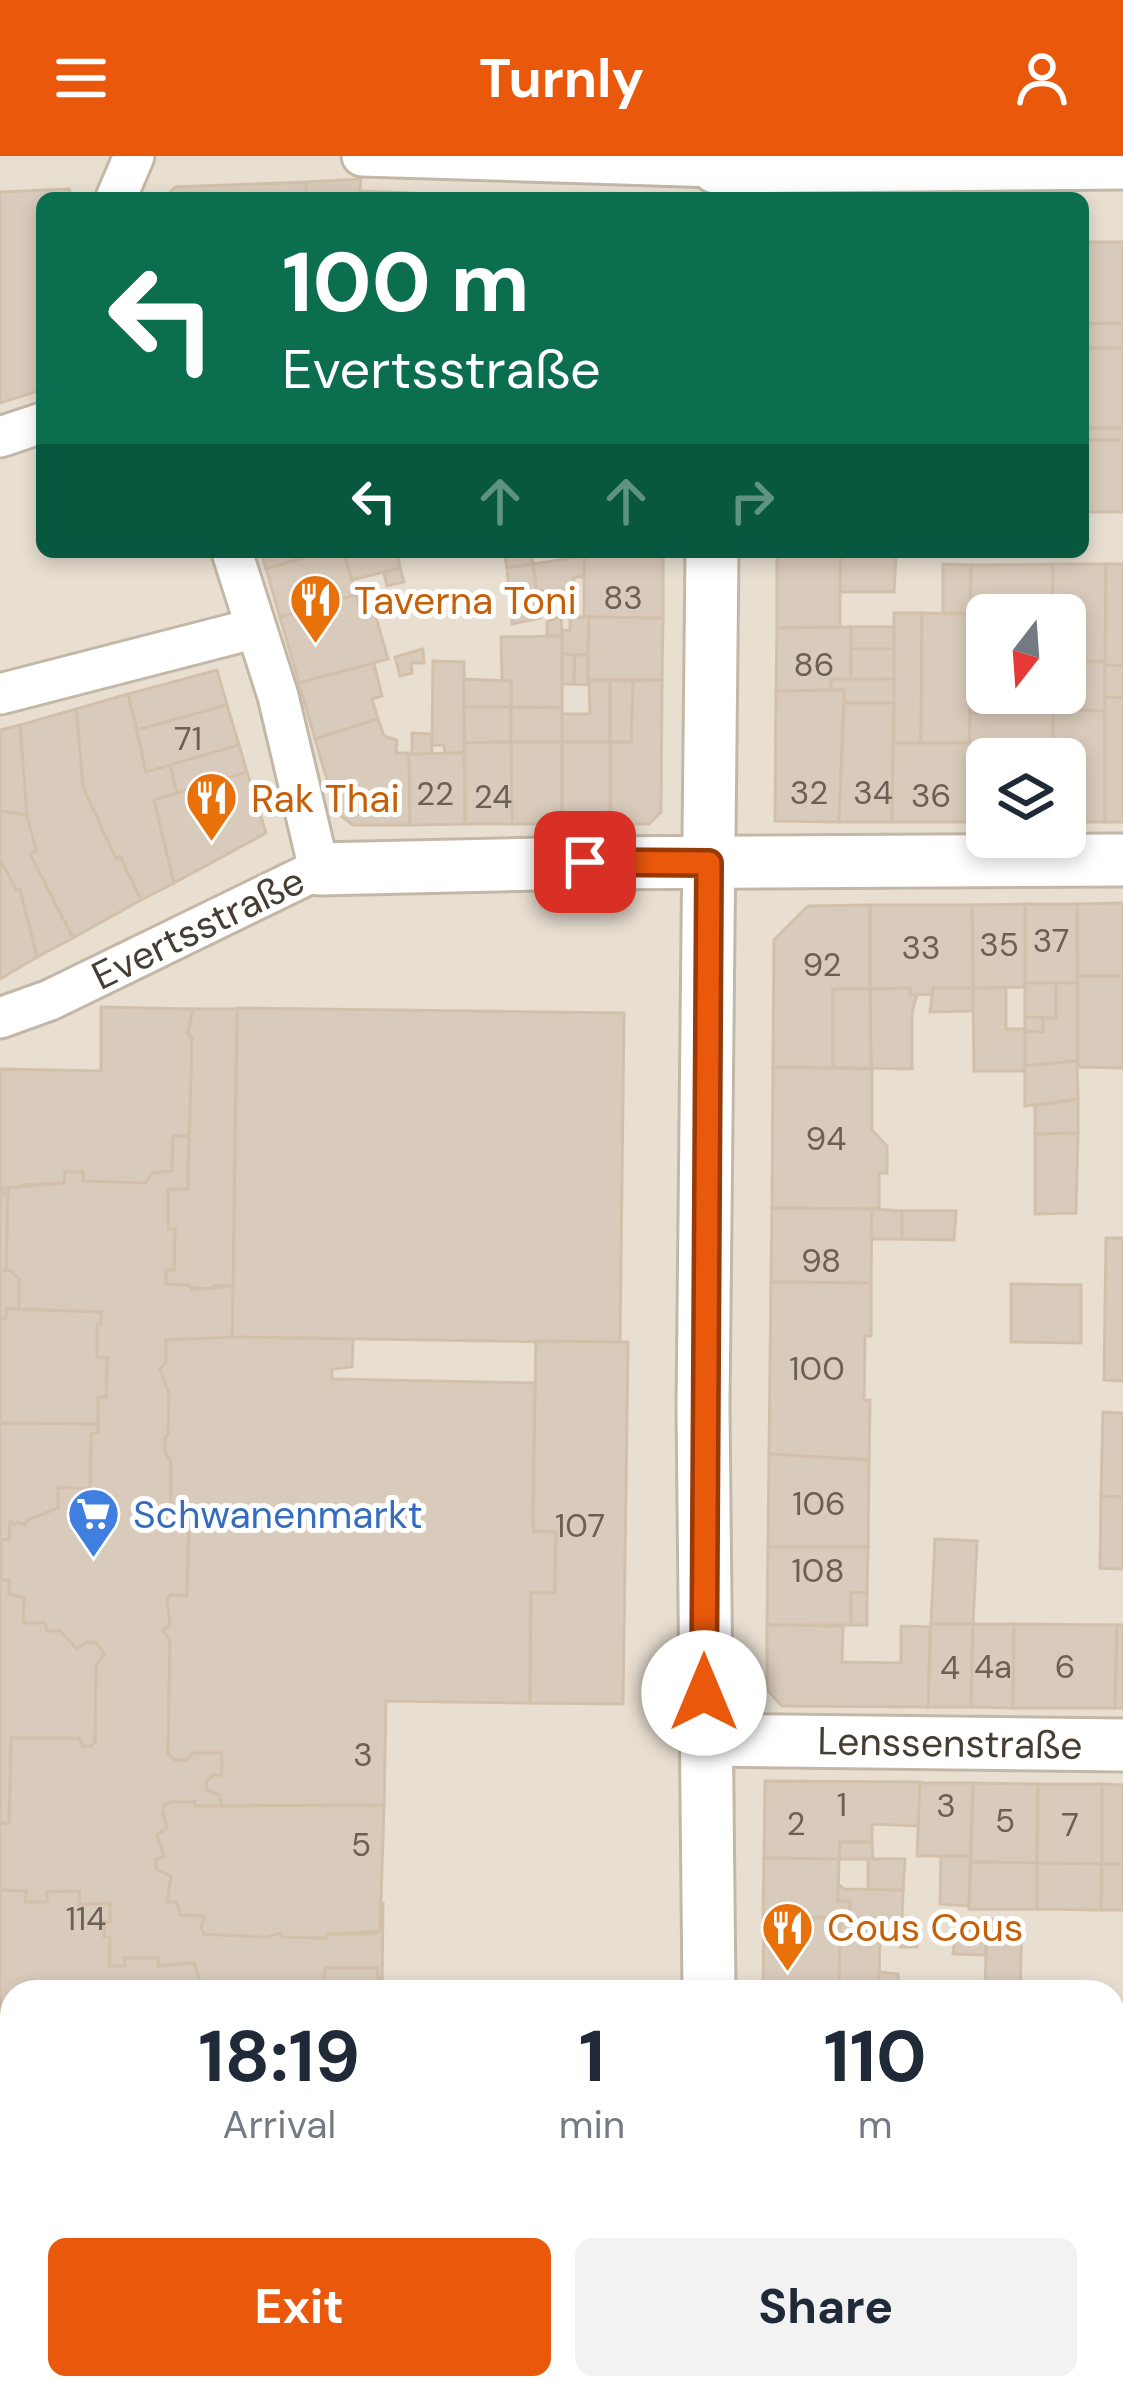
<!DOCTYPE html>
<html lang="en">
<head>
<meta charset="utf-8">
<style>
  :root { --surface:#fff; --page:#f2f2f3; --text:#1f2937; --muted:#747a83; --accent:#ea580c }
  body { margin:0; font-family:"DM Sans",sans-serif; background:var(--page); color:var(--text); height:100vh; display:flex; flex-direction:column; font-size:45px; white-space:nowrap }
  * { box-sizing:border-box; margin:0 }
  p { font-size:39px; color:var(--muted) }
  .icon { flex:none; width:66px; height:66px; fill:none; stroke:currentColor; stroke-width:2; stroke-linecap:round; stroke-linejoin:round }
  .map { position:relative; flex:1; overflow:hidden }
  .details { position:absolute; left:0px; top:1824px; width:1125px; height:420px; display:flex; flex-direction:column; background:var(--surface); border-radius:36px 36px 0 0; box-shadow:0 6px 18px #0003 }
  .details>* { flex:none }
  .banner { position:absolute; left:36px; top:36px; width:1053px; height:366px; border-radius:18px; box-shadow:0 6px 18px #0003; background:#0b6e4f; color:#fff; overflow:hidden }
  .needle { width:78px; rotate:197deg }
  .tools { position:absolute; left:966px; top:438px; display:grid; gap:24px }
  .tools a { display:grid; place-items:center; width:120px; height:120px; border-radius:18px; background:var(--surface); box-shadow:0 6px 18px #0003; font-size:60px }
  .pin { position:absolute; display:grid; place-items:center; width:102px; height:102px; color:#fff; margin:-51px; border-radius:24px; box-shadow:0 6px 18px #0006 }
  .me { position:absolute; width:132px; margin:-66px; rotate:0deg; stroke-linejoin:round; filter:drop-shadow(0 0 9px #0008) }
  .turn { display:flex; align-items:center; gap:42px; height:252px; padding:0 48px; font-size:54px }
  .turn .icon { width:156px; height:156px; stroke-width:2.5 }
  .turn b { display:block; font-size:84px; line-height:102px }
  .lanes { display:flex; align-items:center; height:114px; padding:0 48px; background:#0003; justify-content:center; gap:60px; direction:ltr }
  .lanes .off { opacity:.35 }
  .eta { display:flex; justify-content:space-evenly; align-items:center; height:204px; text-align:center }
  .eta b { font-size:72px; font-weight:700; line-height:84px }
  .button { display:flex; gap:24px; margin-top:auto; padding:24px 48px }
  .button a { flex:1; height:138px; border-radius:18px; background:var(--accent); color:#fff; font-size:48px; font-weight:700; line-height:138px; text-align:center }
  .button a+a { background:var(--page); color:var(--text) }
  header { display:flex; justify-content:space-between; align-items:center; height:156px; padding:0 48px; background:var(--accent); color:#fff; font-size:54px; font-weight:700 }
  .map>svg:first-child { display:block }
</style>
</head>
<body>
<header><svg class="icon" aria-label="menu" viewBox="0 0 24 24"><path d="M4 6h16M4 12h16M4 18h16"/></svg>Turnly<svg class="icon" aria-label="person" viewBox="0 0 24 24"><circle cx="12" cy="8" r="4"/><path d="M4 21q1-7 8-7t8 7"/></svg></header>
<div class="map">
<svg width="1123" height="2244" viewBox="0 0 1123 2244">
  <rect width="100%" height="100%" fill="#f4eee4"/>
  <path fill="#e8dfd1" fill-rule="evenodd" d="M0,0H1123V2244H0ZM42,42H1083V396H42ZM987,459H1065V537H987ZM987,603H1065V681H987ZM12,1836H1113V2232H12Z"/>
  <g fill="#d9cbbb" stroke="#d2c0ab" stroke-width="3">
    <polygon points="361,23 359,42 306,42 306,26"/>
    <polygon points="306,26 306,42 165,42 175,31"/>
    <polygon points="69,33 72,42 42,42 42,234 0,247 0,36"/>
    <polygon points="361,35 430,38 430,42 359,42"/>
    <polygon points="1083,86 1123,86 1123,167 1083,168"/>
    <polygon points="1123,167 1123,192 1083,192 1083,168"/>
    <rect x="1083" y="192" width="40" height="80"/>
    <rect x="1083" y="272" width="40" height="12"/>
    <polygon points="1083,284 1123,284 1123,356 1084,356"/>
    <polygon points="261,396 322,396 266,413"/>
    <polygon points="322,396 344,396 356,439 280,461 266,413"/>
    <polygon points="344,396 397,396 400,412 352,424"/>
    <polygon points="504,396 530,396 533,408 507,412"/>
    <polygon points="584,396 663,396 663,401 584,400"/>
    <polygon points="777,396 873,396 873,398 777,399"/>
    <polygon points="896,398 894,436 840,436 840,399"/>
    <rect x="777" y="399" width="63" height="73"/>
    <polygon points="584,400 663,401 663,462 584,461"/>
    <polygon points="584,400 584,421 574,421 574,433 537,435 533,408"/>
    <polygon points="533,408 540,462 512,468 507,412"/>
    <polygon points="943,408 971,409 970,458 943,457"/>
    <polygon points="1053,408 1053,459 987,459 987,499 970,499 971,409"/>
    <polygon points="1053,408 1106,408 1105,506 1065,505 1065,459 1053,459"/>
    <polygon points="1106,408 1123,408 1123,510 1105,509"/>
    <polygon points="400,412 404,426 387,430 384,417"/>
    <polygon points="369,436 375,458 362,461 356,439"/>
    <polygon points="356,439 362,461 375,458 388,503 299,527 280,461"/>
    <polygon points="894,457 922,457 921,587 893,587"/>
    <polygon points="922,457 970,458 970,587 921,587"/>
    <polygon points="561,460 562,480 547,480 547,466"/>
    <polygon points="570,461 589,461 588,499 562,498 562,474 570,475"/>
    <polygon points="589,461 663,462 662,524 587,524"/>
    <rect x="851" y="471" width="43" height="22"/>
    <polygon points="851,471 851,524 831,523 831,534 776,535 777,472"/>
    <polygon points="562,480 562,552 511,551 511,525 502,525 501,481"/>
    <polygon points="423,493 424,507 411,507 412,517 400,520 395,501"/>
    <polygon points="851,493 894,493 894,523 851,524"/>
    <polygon points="562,498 575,499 574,528 562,528"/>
    <polygon points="575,499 588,499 588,529 574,528"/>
    <polygon points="433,505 464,506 464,597 445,597 444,589 432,589"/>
    <polygon points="1065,505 1105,506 1105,555 1077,554 1077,542 1053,541 1053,537 1065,537"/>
    <polygon points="374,507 382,540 372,543 378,563 315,583 299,527"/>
    <polygon points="1105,509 1123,510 1123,542 1105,541"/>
    <polygon points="217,514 227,549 137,574 128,538"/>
    <polygon points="464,523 511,525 511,551 464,551"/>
    <polygon points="831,523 894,523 894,547 844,547 844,534 831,534"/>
    <polygon points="662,524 661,656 649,668 610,668 610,586 631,586 633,525"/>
    <polygon points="589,525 610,525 610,586 562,586 562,558 590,558"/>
    <polygon points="610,525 633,525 631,586 610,586"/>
    <polygon points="970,527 987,527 987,537 1053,537 1053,556 970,557"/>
    <polygon points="844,534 839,666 775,665 776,535"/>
    <polygon points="128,538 146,616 170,609 177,637 154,644 174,727 141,744 120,700 116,703 83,631 76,553"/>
    <polygon points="1053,541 1077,542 1077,554 1105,555 1105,666 1065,666 1065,603 1053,603"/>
    <polygon points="1105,541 1123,542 1123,666 1105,666"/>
    <polygon points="844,547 894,547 892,666 839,666"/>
    <polygon points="227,549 239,589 146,616 137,574"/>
    <polygon points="464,551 511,551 511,586 465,587"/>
    <polygon points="511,551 562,552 562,586 511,586"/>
    <polygon points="76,553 83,631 116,703 120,700 141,744 73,782 30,698 36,695 26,660 20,569"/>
    <polygon points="1053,556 1053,603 987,603 987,666 968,666 970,557"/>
    <polygon points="378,563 384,580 397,584 396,597 409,597 410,669 353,669 337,657 315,583"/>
    <polygon points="20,569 27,659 0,655 0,574"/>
    <polygon points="412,577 431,578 432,598 412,598"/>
    <polygon points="511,586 562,586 562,668 512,668"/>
    <polygon points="511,586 512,668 465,668 465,587"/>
    <rect x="562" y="586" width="48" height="82"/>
    <polygon points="893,587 970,587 968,666 892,666"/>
    <polygon points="239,589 247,616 177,637 170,609"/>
    <polygon points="464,597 465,668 410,669 409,598"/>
    <polygon points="247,616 266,677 174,727 154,644"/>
    <polygon points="0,655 27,659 36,695 30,698 73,782 37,801 20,734 17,735 0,704"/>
    <polygon points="0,704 17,735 20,734 37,801 0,823"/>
    <polygon points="1123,747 1123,820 1078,820 1077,748"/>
    <rect x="1025" y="748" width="52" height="79"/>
    <polygon points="1025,748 1025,831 973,832 972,749"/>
    <polygon points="870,749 972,749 973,832 933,832 933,838 910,839 910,832 870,833"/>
    <polygon points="870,749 870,833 833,833 833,912 773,911 774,784 808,750"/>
    <polygon points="1078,820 1123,820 1123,912 1078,911"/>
    <polygon points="1025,827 1056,827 1056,862 1025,861"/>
    <polygon points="1056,827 1077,827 1077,905 1025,910 1025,875 1043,876 1043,862 1056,862"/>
    <polygon points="910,832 910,839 917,838 912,856 912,913 871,912 870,833"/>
    <polygon points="933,832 973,832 974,855 930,856"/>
    <polygon points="973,832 1006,832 1006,873 1025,873 1025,915 974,915"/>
    <polygon points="833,833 870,833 871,912 833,912"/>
    <polygon points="101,851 193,853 188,877 192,882 191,955 188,980 173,980 172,1015 152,1017 149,1025 138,1028 83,1025 83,1016 65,1016 64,1027 20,1029 20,1032 3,1032 4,1039 0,1039 0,913 101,915"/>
    <polygon points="237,852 624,857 620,1187 232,1181"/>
    <polygon points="193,853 237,853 233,1130 214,1129 211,1134 166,1128 166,1114 174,1114 175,1073 168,1073 168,1033 188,1033 192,882 188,877"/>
    <polygon points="1025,861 1043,862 1043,876 1025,875"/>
    <polygon points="1077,905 1078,943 1025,950 1025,910"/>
    <polygon points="773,911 872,913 872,974 887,990 887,1017 879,1017 879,1053 772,1052"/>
    <polygon points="1078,943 1078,977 1035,978 1035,950"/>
    <polygon points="1078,977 1076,1057 1035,1058 1035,978"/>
    <polygon points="173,980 188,980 188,1033 168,1033 168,1073 175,1073 174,1114 166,1114 166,1128 188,1129 192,1134 233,1130 232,1183 166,1184 166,1207 160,1213 169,1237 168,1279 165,1282 165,1296 171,1306 171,1368 189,1368 187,1440 170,1439 167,1443 170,1469 163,1475 170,1484 168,1597 175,1604 186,1604 193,1597 222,1597 222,1619 213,1619 207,1625 206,1633 219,1639 222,1650 195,1650 195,1646 164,1649 162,1657 167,1672 157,1679 164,1701 156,1703 156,1713 171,1720 167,1746 176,1746 181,1759 205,1760 201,1773 205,1778 266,1781 281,1777 282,1781 325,1782 327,1778 377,1778 383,1746 382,1836 377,1812 325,1812 324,1836 289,1836 283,1828 200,1827 194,1807 158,1810 158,1802 125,1802 125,1810 109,1810 110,1782 104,1781 104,1766 110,1766 110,1747 79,1749 79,1735 47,1736 47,1746 25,1746 26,1735 0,1734 0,1667 9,1667 11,1582 79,1582 83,1590 91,1590 95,1586 96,1510 104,1498 96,1486 85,1487 77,1493 60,1475 47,1475 45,1467 23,1467 24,1442 9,1438 9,1424 1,1424 1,1384 9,1383 10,1365 14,1369 18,1366 25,1369 27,1364 58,1352 58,1331 90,1333 91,1278 98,1277 98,1241 106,1241 107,1202 97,1201 97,1168 101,1168 101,1156 19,1153 19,1123 6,1114 8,1032 64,1027 65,1016 83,1016 83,1025 146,1027 152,1017 172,1015"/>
    <polygon points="3,1032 8,1032 6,1114 0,1114 0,1039 4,1039"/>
    <polygon points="772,1052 872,1053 871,1127 771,1126"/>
    <polygon points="872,1053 902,1055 902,1083 871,1083"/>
    <polygon points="902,1055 956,1055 954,1084 902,1083"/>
    <polygon points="1106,1082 1123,1082 1123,1225 1104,1224"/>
    <polygon points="0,1114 11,1115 19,1123 19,1153 6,1153 6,1163 0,1163"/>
    <polygon points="771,1126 871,1127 871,1180 865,1180 864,1244 870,1244 869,1304 769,1298"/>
    <polygon points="1011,1128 1081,1129 1081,1187 1011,1186"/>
    <polygon points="6,1153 101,1156 101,1168 97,1168 97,1201 107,1202 106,1241 98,1241 98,1268 0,1267 0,1163 6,1163"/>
    <polygon points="232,1181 353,1183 352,1211 332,1213 332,1223 535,1227 533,1363 534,1375 556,1376 555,1437 531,1437 530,1547 386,1545 384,1649 222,1650 219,1639 206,1633 207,1625 213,1619 222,1619 222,1597 193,1597 186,1604 175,1604 168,1597 170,1484 163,1475 170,1469 167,1443 170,1439 187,1440 189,1368 171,1368 171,1306 165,1296 165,1282 168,1279 169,1237 160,1213 166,1207 166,1184"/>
    <polygon points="536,1185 628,1186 623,1548 530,1547 531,1437 555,1437 556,1376 534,1375 533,1363"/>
    <polygon points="1103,1256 1123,1257 1123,1341 1101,1340"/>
    <polygon points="0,1267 98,1268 98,1277 91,1278 90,1333 58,1331 58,1352 27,1364 25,1369 18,1366 14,1369 10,1365 9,1383 1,1384 1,1424 9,1424 9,1438 24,1442 23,1467 45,1467 47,1475 60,1475 77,1493 85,1487 96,1486 104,1498 96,1510 95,1586 91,1590 83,1590 79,1582 11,1582 9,1667 0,1667"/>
    <polygon points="769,1298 869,1304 868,1391 768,1391"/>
    <polygon points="1101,1340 1123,1341 1123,1413 1100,1412"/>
    <polygon points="935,1383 977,1385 973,1468 931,1468"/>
    <polygon points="768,1391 868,1391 867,1437 851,1436 851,1469 767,1469"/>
    <polygon points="851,1436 867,1437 867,1469 851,1469"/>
    <polygon points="931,1468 973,1468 971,1551 928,1551"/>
    <polygon points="973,1468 1014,1468 1013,1552 971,1551"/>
    <polygon points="1014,1468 1117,1469 1115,1552 1013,1552"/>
    <polygon points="767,1469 843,1470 842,1506 901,1507 901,1470 930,1471 928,1551 782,1550 767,1534"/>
    <polygon points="1117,1469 1123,1469 1123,1552 1115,1552"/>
    <polygon points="765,1625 920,1626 919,1670 872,1668 872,1686 840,1686 839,1703 764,1702"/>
    <polygon points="920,1627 973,1627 970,1700 917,1700"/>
    <polygon points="973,1627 1038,1628 1037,1707 971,1706"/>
    <polygon points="1038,1628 1102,1628 1102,1708 1037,1707"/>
    <polygon points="1102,1628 1123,1629 1123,1708 1102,1708"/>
    <polygon points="195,1646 195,1650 384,1649 380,1775 327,1778 325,1782 282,1781 281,1777 266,1781 204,1778 201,1771 205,1760 181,1759 176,1746 167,1746 171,1720 156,1713 156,1703 164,1701 157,1679 167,1672 163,1651 170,1646"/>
    <polygon points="840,1686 872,1686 873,1703 839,1703"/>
    <polygon points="941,1700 970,1700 969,1750 940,1748"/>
    <polygon points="764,1702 839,1703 838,1745 850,1745 850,1762 763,1761"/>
    <polygon points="868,1703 905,1703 903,1734 868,1734"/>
    <polygon points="971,1706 1037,1707 1037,1753 969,1753"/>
    <polygon points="1037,1707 1102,1708 1101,1754 1037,1753"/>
    <polygon points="1102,1708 1123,1708 1123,1754 1101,1754"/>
    <polygon points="838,1728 844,1733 903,1734 902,1763 850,1762 850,1745 838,1745"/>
    <polygon points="0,1734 26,1735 25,1746 47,1746 47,1736 79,1735 79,1749 110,1747 110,1766 104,1766 104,1781 110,1782 109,1810 125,1810 125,1802 158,1802 158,1810 194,1807 200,1827 283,1828 289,1836 12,1836 12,1894 0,1894"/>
    <polygon points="764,1761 840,1762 839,1836 763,1836"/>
    <polygon points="840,1762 880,1763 879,1836 839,1836"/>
    <polygon points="880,1763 900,1763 899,1788 880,1787"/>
    <rect x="900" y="1763" width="17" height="28"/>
    <polygon points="987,1763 986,1799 953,1798 957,1764"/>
    <polygon points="987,1763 1022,1765 1020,1836 985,1836"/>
    <polygon points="325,1812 377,1812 379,1836 324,1836"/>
    <polygon points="879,1816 898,1818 898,1836 879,1836"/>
    <polygon points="1113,1928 1123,1968 1123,1979 1113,1979"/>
    <polygon points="0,1968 12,1969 12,2019 0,2019"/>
    <rect x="1113" y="1979" width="10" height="32"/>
    <polygon points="1113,2011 1123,2011 1123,2064 1113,2064 1113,2128"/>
    <polygon points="0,2019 12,2019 12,2108 0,2107"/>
    <rect x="1113" y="2064" width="10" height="64"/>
    <polygon points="0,2107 12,2108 12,2202 0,2202"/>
    <rect x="1113" y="2128" width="10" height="91"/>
    <rect x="207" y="2232" width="475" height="12"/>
  </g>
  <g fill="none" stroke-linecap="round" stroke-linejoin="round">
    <defs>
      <g id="pedestrian">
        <polyline points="362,0 716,11"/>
        <polyline points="116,42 134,0"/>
        <polyline points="0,281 42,267"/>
        <polyline points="0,538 256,472"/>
        <polyline points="0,862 50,844 319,713 278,540 232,396"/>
        <polyline points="0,1927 12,1927"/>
      </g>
      <g id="minor">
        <polyline points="716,11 1123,7"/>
        <polyline points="319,713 585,707 1123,704"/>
        <polyline points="704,1584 1123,1589"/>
        <polyline points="709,1836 703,1251 712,396"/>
        <polyline points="721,2244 722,2232"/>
      </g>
    </defs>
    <use href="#pedestrian" stroke="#c3b8a8" stroke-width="45"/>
    <use href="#minor" stroke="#c3b8a8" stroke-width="57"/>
    <use href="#pedestrian" stroke="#fff" stroke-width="39"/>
    <use href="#minor" stroke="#fff" stroke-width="51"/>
  </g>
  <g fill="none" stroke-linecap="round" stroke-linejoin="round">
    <defs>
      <polyline id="route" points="585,706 709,707 704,1537"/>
    </defs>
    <use href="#route" stroke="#983908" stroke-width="30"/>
    <use href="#route" stroke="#ea580c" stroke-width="21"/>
  </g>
  <defs>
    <symbol id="restaurant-pin" viewBox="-11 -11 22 30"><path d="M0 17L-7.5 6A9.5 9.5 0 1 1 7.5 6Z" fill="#e8710a" stroke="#fff"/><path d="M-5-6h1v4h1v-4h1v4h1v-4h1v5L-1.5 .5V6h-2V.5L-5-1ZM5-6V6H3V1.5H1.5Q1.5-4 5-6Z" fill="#fff"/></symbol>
    <symbol id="supermarket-pin" viewBox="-11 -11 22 30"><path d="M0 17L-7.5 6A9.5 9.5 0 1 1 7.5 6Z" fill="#3f7fe0" stroke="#fff"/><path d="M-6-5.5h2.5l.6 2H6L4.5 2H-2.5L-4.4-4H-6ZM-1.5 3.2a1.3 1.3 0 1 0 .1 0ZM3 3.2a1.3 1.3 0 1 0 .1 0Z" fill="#fff"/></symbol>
  </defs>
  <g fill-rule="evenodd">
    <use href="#restaurant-pin" x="286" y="414" width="59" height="81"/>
    <use href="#restaurant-pin" x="182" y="612" width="59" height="81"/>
    <use href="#supermarket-pin" x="64" y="1328" width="59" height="81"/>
    <use href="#restaurant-pin" x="758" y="1742" width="59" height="81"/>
  </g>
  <g text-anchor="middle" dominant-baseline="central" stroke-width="10" stroke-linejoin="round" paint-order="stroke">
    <g font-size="33" fill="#6b6055">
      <text x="623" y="441">83</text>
      <text x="814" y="508">86</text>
      <text x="188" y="582">71</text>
      <text x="809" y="636">32</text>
      <text x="873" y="636">34</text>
      <text x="435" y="637">22</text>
      <text x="931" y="639">36</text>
      <text x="493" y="640">24</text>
      <text x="1051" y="784">37</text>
      <text x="999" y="788">35</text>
      <text x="921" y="791">33</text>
      <text x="822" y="808">92</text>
      <text x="826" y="982">94</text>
      <text x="821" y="1104">98</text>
      <text x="817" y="1212">100</text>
      <text x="819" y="1347">106</text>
      <text x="580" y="1369">107</text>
      <text x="818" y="1414">108</text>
      <text x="993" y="1510">4a</text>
      <text x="1065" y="1510">6</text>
      <text x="950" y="1511">4</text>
      <text x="363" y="1598">3</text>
      <text x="842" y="1648">1</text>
      <text x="946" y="1649">3</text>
      <text x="1005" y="1664">5</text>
      <text x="796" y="1667">2</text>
      <text x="1070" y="1668">7</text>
      <text x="361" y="1688">5</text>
      <text x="86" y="1762">114</text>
    </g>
    <g font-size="39" fill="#c56008" stroke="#fff" text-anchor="start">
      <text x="354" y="444">Taverna Toni</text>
      <text x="251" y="642">Rak Thai</text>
      <text x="827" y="1771">Cous Cous</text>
    </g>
    <g font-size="39" fill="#463d33" stroke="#fff">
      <text transform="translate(198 772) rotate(-26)">Evertsstraße</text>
      <text transform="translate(950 1587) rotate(1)">Lenssenstraße</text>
    </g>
    <g font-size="39" fill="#366cbe" stroke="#fff" text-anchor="start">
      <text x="133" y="1358">Schwanenmarkt</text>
    </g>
  </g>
</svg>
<div class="tools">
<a><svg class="needle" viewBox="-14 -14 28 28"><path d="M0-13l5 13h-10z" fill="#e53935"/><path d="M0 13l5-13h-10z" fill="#747a83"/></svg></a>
<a><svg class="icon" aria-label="layers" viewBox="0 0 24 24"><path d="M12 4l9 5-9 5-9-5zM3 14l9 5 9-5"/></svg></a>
</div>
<div class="pin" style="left:585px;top:706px;background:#d93025"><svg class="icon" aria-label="arrive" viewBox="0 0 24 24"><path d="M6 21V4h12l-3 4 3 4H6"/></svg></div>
<svg class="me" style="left:704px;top:1537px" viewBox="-20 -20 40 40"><circle r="19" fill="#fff"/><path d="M0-13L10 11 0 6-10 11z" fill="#ea580c"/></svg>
<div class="banner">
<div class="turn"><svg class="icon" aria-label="left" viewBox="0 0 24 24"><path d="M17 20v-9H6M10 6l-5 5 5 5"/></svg><div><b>100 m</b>Evertsstraße</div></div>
<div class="lanes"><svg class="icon" aria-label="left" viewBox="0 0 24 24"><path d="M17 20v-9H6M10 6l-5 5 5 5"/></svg><svg class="icon off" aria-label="ahead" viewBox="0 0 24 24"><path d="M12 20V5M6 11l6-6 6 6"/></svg><svg class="icon off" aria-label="ahead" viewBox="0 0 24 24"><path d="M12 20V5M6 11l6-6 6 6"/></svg><svg class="icon off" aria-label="right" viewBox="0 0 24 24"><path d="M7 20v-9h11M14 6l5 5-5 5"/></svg></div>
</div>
<section class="details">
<div class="eta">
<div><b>18:19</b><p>Arrival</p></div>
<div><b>1</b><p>min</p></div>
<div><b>110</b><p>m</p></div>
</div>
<div class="button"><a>Exit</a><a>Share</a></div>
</section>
</div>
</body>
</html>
